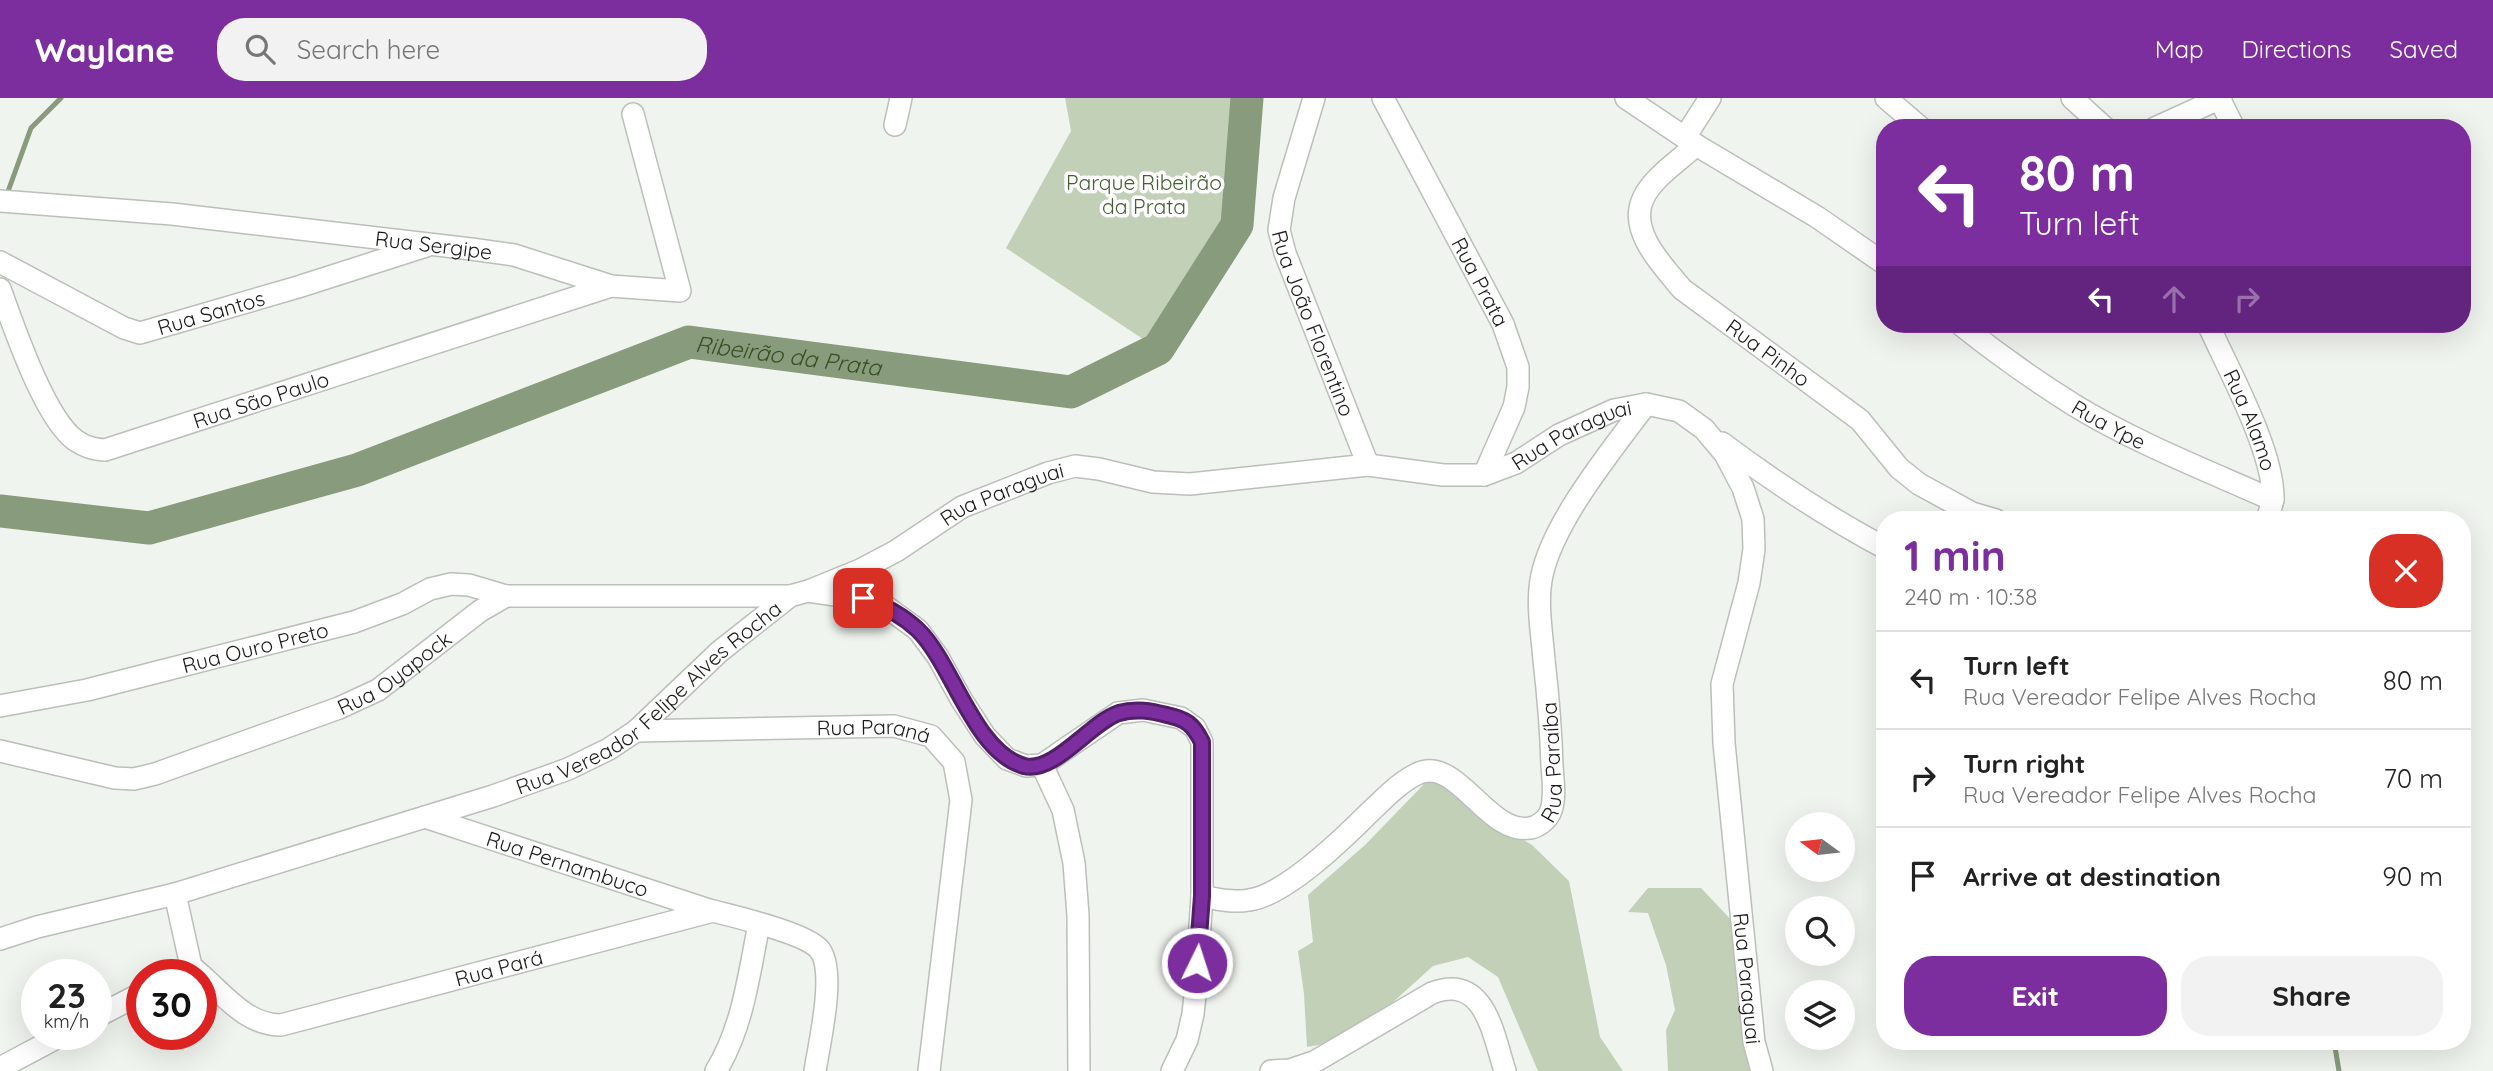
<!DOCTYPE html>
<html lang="en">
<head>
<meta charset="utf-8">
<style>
  :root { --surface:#fff; --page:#f2f2f2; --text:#222; --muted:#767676; --line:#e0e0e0; --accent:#7c2e9f }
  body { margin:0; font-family:Quicksand,sans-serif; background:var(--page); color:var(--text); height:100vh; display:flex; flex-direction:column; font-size:26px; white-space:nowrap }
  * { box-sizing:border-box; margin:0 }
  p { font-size:23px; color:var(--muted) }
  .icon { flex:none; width:38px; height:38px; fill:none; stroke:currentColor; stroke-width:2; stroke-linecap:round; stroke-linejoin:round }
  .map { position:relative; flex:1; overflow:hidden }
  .side { position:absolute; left:1876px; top:413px; width:595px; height:539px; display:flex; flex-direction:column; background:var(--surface); border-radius:28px; box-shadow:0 7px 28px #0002 }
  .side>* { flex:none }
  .hud { position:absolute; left:1876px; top:21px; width:595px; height:214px; border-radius:28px; box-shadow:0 7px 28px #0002; background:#7c2e9f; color:#fff; overflow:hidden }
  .needle { width:46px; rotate:285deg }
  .buttons { position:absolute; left:1785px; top:714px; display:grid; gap:14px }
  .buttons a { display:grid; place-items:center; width:70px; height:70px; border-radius:50%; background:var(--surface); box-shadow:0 7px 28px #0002; font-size:35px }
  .speed { position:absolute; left:21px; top:861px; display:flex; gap:14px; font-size:35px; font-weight:700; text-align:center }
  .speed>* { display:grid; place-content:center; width:91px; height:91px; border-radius:50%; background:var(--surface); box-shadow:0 7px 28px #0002; line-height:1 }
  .speed small { font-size:18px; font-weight:400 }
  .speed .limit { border:10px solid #d22; background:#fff; color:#111 }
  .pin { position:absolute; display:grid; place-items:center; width:60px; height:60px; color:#fff; margin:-30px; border-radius:14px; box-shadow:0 4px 10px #0006 }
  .me { position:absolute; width:77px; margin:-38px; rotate:4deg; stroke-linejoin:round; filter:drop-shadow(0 0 5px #0008) }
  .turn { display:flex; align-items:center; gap:24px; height:147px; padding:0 28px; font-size:32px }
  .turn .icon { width:91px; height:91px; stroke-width:2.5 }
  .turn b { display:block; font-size:49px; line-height:60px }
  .lanes { display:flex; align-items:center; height:66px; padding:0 28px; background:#0003; justify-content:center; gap:35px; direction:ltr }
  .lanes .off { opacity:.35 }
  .round { display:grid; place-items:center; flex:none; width:74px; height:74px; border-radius:28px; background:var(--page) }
  .overview { display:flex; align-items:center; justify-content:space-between; height:119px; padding:0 28px }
  h1 { font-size:42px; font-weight:800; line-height:52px; color:var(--accent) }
  .primary-button { display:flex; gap:14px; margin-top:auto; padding:14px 28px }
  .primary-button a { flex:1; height:80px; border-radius:28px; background:var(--accent); color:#fff; font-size:28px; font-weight:800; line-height:80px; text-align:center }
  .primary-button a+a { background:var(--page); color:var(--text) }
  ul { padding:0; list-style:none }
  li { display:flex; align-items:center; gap:21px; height:98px; padding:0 28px; border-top:2px solid var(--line) }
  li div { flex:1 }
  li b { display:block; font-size:26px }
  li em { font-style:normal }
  header { display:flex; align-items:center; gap:42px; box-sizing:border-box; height:98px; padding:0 35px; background:var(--accent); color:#fff }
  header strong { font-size:33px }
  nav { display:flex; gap:38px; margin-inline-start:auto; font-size:24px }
  .search { width:490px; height:63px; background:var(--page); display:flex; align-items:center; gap:18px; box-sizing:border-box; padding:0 24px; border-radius:28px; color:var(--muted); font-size:26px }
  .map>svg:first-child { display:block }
</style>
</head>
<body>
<header>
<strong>Waylane</strong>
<div class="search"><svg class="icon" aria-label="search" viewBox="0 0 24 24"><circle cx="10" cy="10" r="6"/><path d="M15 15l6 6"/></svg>Search here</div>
<nav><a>Map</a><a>Directions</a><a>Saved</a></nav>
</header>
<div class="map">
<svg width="2493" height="973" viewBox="0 0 2493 973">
  <rect width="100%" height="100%" fill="#f0f4ee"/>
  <g fill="#c1d0b7">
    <polygon points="1065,0 1247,0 1237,127 1158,251 1006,150 1071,33"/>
    <polygon points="1428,682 1444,684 1496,726 1532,747 1569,783 1600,939 1623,973 1538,973 1498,879 1468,859 1433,868 1392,905 1334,944 1307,949 1304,896 1298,853 1313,844 1308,797 1365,747"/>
    <polygon points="1648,790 1701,790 1736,827 1757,973 1668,973 1666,932 1675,912 1666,867 1648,815 1628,814"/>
  </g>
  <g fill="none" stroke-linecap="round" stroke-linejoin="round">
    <g stroke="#889b7c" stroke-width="5">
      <polyline points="6,99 31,30 61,0"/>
      <polyline points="2334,943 2339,973"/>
    </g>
    <path stroke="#889b7c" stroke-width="33" id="s1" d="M0,413L149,430L357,372L689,244L1071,294L1158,251L1237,127L1247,0"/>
    <defs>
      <g id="minor">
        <path id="s2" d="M1314,0L1284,100L1279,132L1285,155L1368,367"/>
        <path id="s3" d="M1383,0L1503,226L1518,269V289L1514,309L1484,377"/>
        <polyline points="1626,0 1696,47 1817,119 1885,166"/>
        <polyline points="1886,0 1921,30"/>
        <polyline points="2072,0 2105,30"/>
        <polyline points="2219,0 2234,30"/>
        <polyline points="895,27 901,0"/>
        <polyline points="2155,30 2221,0"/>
        <polyline points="1685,39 1710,0"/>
        <path id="s4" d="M1696,47C1679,63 1652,80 1643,101C1628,133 1663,168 1682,191L1860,322L1899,370L1919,386L1972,415L1996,422"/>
        <path id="s5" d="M0,103L172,116L471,151L514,157L611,188L680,193L633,16"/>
        <path id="s6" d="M0,164L124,230L140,235L298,189L426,148"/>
        <path id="s7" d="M0,191C14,229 44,319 75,342C85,349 93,351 105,352L611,188"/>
        <path id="s8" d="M1960,226C1996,255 2034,282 2074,307C2134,344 2208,373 2273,402"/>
        <path id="s9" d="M2208,226C2228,271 2274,353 2273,401C2272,407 2269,415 2267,422"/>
        <path d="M1722,345C1774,384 1827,419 1885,450"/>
        <path id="s10" d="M811,492L860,472L896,453L962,409L1048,375L1075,368L1099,371L1153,384L1190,386L1368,367L1443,377H1484L1516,365L1559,337L1614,312L1646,306L1679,313L1704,331L1725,356L1743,390L1753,421L1754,451L1749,485L1722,586L1724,645L1754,944L1762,973"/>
        <path id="s11" d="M0,608L87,592L354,524L402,506L430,491L451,486L469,487L506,498"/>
        <path id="s12" d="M636,633L894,628L931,638L954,664L961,702L929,973"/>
        <path id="s13" d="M0,653L115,680L134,681L155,676L339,610L378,592L480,513L506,498H790"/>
        <polyline points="1042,667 1063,712 1074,765 1078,817 1079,973"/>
        <path id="s14" d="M425,719L712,813"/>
        <polyline points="175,796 191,868 201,877"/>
        <path id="s15" d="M1202,798C1217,801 1233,805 1249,802C1286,797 1345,739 1372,712C1386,699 1400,684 1417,676C1456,656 1488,738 1530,730C1537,729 1546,723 1550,715C1556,702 1553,682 1552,668C1551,632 1548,597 1544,562C1542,535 1536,505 1542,477C1554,422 1612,352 1646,306"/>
        <path id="s16" d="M0,841L37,829L175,796L493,698L568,671L609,651L636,633L719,554L790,498L808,493L863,501L885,508L918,532L938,559L961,601L985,638L1007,661L1026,668L1042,667L1118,615L1143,612L1181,620L1195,630L1202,644V798L1196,888L1193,916L1187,942L1172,973"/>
        <path id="s17" d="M201,877C225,898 247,927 281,927L713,813C736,819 805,835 819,851C837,872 819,946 815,973"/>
        <polyline points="96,919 142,895"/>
        <polyline points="0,970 64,936"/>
        <path d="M716,973C743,929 749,876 759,826"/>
        <path d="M1271,973L1290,972L1314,964L1432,895C1485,875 1493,936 1505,973"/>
      </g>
    </defs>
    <use href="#minor" stroke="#bbbfb9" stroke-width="24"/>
    <use href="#minor" stroke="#fff" stroke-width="21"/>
  </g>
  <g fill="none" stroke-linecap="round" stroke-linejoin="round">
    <defs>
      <path id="route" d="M863,500C883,507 902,517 918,532C953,566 974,654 1024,668C1054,676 1091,624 1119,615C1136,610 1151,613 1167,617C1186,621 1193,626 1202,644V798L1197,865"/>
    </defs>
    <use href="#route" stroke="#511e67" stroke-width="18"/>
    <use href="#route" stroke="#7c2e9f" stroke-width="12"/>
  </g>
  <g text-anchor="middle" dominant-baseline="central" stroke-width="7" stroke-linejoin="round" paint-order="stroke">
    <g font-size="21" fill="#446030" stroke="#fff">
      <text x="1144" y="84">Parque Ribeirão<tspan x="1144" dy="24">da Prata</tspan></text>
    </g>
    <g font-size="21" fill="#1b1c1a" stroke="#fff">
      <text stroke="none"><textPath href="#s5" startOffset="436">Rua Sergipe</textPath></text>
      <text stroke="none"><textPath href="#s3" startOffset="208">Rua Prata</textPath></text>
      <text stroke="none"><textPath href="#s6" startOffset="231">Rua Santos</textPath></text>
      <text stroke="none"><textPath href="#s2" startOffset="236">Rua João Florentino</textPath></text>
      <text stroke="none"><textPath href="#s4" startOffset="287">Rua Pinho</textPath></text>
      <text stroke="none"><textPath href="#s7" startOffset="366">Rua São Paulo</textPath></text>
      <text stroke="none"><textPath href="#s9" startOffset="105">Rua Alamo</textPath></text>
      <text stroke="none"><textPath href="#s8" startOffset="180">Rua Ype</textPath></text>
      <text stroke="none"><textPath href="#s10" startOffset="803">Rua Paraguai</textPath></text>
      <text stroke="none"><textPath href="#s10" startOffset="215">Rua Paraguai</textPath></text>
      <text stroke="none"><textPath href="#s11" startOffset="262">Rua Ouro Preto</textPath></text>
      <text stroke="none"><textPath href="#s13" startOffset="420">Rua Oyapock</textPath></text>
      <text stroke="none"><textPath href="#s16" startOffset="700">Rua Vereador Felipe Alves Rocha</textPath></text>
      <text stroke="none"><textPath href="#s12" startOffset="238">Rua Paraná</textPath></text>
      <text stroke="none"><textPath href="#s15" startOffset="469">Rua Paraíba</textPath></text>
      <text stroke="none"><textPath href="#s14" startOffset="150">Rua Pernambuco</textPath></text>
      <text stroke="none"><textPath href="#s17" startOffset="322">Rua Pará</textPath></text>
      <text stroke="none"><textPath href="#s10" startOffset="1517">Rua Paraguai</textPath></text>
    </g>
    <g font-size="23" font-style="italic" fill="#365022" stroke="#fff">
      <text stroke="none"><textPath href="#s1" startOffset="822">Ribeirão da Prata</textPath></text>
    </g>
  </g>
</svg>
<div class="buttons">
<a><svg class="needle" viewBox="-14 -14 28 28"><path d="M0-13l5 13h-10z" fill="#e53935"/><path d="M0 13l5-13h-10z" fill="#767676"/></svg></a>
<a><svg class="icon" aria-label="search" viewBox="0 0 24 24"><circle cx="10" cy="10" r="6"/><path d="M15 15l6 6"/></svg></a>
<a><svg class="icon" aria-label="layers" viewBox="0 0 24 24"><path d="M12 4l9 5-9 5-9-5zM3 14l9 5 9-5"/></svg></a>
</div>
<div class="speed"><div>23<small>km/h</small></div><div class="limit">30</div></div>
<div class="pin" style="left:863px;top:500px;background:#d93025"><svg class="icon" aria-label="arrive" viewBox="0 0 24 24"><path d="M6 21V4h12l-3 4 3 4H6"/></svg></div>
<svg class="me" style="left:1197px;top:865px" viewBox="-20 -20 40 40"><circle r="17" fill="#7c2e9f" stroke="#fff" stroke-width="3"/><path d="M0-11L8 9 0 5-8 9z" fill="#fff"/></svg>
<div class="hud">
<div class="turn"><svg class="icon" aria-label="left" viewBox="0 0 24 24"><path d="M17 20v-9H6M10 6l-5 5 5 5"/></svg><div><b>80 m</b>Turn left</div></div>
<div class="lanes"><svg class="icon" aria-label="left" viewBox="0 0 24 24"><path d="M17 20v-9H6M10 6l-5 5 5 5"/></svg><svg class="icon off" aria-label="ahead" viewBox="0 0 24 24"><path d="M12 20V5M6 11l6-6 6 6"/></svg><svg class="icon off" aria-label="right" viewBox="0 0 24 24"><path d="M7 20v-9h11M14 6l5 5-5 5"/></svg></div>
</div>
<section class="side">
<div class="overview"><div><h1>1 min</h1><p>240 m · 10:38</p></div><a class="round" style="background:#d93025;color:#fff"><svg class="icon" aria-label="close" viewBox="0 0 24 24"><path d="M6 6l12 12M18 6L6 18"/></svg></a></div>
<ul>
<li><svg class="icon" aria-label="left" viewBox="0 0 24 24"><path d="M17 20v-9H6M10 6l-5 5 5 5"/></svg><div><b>Turn left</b><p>Rua Vereador Felipe Alves Rocha</p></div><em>80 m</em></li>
<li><svg class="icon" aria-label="right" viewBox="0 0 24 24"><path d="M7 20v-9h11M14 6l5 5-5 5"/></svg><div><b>Turn right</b><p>Rua Vereador Felipe Alves Rocha</p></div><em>70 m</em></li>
<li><svg class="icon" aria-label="arrive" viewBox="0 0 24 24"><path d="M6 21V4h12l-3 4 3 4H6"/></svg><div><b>Arrive at destination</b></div><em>90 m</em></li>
</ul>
<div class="primary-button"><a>Exit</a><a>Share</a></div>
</section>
</div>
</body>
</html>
